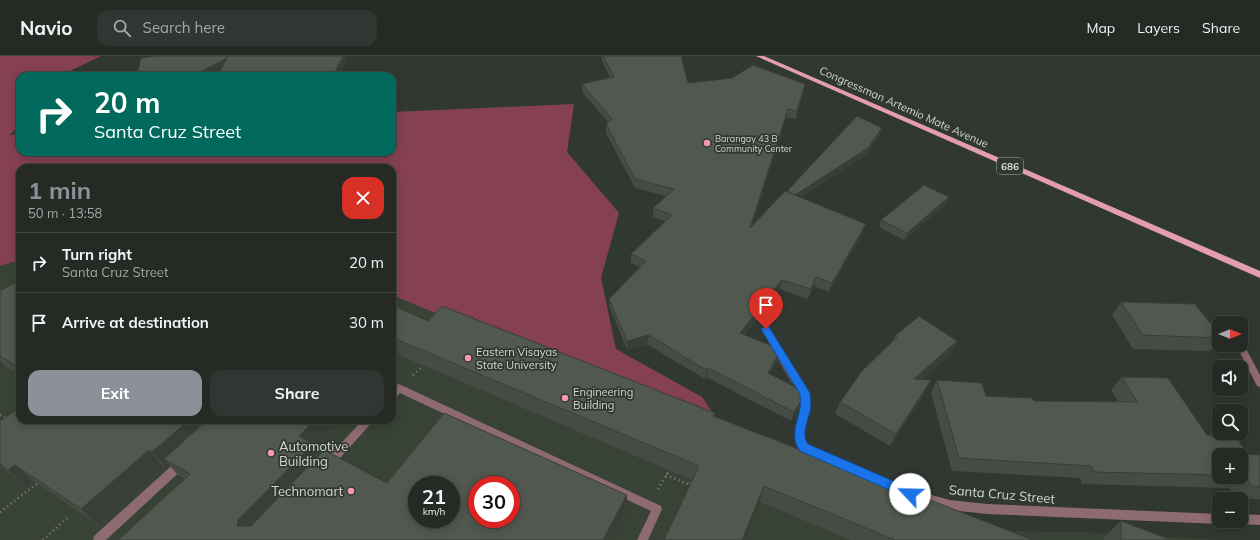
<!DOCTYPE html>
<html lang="en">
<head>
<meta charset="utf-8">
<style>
  :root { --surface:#252a25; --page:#313632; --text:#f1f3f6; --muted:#a3a7a7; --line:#424642; --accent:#8c9099 }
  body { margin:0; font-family:Mulish,sans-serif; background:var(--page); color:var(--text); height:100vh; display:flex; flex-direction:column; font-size:15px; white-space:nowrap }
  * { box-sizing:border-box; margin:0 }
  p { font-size:13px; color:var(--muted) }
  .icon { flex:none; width:22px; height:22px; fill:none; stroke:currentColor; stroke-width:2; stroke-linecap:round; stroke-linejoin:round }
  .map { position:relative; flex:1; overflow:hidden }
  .sheet { position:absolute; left:16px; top:108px; width:380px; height:260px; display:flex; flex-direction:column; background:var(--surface); border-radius:12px; box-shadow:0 2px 10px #0003,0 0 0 1px var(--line) }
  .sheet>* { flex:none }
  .banner { position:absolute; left:16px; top:16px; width:380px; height:84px; border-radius:12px; box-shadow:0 2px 10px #0003,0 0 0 1px var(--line); background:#00695c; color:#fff; overflow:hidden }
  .needle { width:26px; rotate:90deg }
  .tools { position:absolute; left:1212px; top:260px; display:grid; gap:8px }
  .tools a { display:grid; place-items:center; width:36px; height:36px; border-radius:8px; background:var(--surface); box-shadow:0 2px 10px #0003,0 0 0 1px var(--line); font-size:20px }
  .speed { position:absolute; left:408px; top:420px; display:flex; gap:8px; font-size:20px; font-weight:700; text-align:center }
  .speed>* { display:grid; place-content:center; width:52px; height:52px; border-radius:50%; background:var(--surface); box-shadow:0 2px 10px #0003,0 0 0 1px var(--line); line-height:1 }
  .speed small { font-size:10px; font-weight:400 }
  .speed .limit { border:6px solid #d22; background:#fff; color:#111 }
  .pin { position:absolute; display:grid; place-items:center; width:34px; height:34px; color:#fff; margin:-41px -17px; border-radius:50% 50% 50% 0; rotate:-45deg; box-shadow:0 0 4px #0007 }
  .pin .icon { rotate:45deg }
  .me { position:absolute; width:44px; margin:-22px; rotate:294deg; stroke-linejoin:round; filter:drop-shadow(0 0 3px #0008) }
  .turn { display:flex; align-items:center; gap:14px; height:84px; padding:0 12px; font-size:18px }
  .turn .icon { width:52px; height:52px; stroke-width:2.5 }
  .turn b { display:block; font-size:28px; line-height:34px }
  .round { display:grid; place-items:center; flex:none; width:42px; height:42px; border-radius:12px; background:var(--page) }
  .headline { display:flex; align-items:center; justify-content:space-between; height:68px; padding:0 12px }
  h1 { font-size:24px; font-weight:700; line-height:30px; color:var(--accent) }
  .action { display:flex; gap:8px; margin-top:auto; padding:8px 12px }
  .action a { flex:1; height:46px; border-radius:12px; background:var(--accent); color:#fff; font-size:16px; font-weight:700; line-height:46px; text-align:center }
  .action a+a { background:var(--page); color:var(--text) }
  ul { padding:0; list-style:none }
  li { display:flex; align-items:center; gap:12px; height:60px; padding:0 12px; border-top:1px solid var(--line) }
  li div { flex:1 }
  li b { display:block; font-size:15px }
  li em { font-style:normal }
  header { display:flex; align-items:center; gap:24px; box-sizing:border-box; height:56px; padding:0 20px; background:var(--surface); border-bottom:1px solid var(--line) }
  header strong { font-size:19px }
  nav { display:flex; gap:22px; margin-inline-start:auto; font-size:14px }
  .search { width:280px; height:36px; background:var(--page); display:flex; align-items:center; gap:10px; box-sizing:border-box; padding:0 14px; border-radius:12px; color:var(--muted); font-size:15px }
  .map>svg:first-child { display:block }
</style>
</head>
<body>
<header>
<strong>Navio</strong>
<div class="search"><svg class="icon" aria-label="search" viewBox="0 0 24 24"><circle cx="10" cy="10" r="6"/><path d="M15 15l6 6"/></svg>Search here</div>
<nav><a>Map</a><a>Layers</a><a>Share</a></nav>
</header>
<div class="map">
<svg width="1260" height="484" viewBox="0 0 1260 484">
  <rect width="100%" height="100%" fill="#313831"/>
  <path fill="#384336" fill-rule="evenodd" d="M20,204V364H392V239L727,378L996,475L1082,476L1219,484H0V210ZM417,429H451V463H417ZM477,429H511V463H477Z"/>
  <polygon fill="#854153" points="0,0 101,0 68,16 64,20 20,20 20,68 10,79 20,78 20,96 392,96 392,56 574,48 567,96 619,157 601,222 616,293 702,341 727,378 392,239 392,112 20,112 20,204 0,210"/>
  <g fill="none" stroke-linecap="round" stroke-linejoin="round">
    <g stroke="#7a7f7a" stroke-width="3" stroke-dasharray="1 3.5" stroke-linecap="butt">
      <polyline points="413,319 423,310"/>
      <polyline points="0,359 6,362"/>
      <polyline points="666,419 690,429 693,422"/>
      <polyline points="658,433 669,415"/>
      <polyline points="0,456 39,426"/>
      <polyline points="43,484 67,462"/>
    </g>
    <g fill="#8e6a72" fill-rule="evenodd">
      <polygon points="399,328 661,450 662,453 648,484 637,484 651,455 400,337 395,343 392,344 392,334 396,329"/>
      <polygon points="363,364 374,364 333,410 329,411 325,410 324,407 325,404"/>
      <polygon points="182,403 186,404 187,407 186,410 106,484 93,484 94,480 178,404"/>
    </g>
    <g fill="#8e6a72" fill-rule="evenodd">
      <path d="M766,270L769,271L797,320L810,337V351L804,379L807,388L892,425L893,428L892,431L888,433L884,431L801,394C786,369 808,355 800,337C799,332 793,329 791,325C780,308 771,290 762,273L763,271Z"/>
      <polygon points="1241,286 1243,287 1260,319 1260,331 1257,330 1236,289 1241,289"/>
      <polygon points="913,434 950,444 987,448 1219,458 1219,465 1223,465 1219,468 987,458 950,454 913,444 909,442 908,439 909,436"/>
      <polygon points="1241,458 1260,459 1260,469 1241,468 1237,467 1237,465 1241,465"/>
    </g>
    <polygon fill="#e49dae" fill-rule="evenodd" points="756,0 764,0 1260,215 1260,222"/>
  </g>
  <g fill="#464c45" fill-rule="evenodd">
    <polygon points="601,0 681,0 688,27 803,37 796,63 786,62 752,170 787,136 788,134 880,79 866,99 801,141 863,177 829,236 814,230 808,243 780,233 745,278 778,305 770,318 799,352 791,365 706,321 705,323 648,289 627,294 610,252 609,243 640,211 631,207 631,198 665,165 653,161 653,152 666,140 635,132 606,77 606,68 608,66 582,36 582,28 610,21 602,5"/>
    <polygon points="946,148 904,184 879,171 881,164"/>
    <polygon points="20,224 20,319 5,310 1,313 0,312 0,235"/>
    <polygon points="1121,246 1219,278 1219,285 1210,295 1133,293 1112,259"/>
    <polygon points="392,249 428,265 715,357 714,360 1033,484 851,484 760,446 692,424 399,299 392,306"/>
    <polygon points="895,280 957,285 951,298 922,324 925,337 890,390 835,358 840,346 893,285"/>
    <path d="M1122,321L1207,379L1248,398L1260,399V443H1236L1229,432L1082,428L1080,422L952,415L931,337L937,324L986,340L1034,345L1118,346L1111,334ZM1219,399H1241V421H1219Z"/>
    <polygon points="0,365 315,391 319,399 387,427 627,439 627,455 185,423 178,419 170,410 167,412 164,411 99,469 34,425 27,430 0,410"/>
    <polygon points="1121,465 1171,484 1104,484 1104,481"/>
  </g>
  <g fill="#393e38">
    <polygon points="231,0 245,0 208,20 193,20"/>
    <polygon points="343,0 346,0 347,5 340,20 333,20"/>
    <polygon points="805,28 803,37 796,63 797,55"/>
    <polygon points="788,53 786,62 749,181 750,172"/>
    <polygon points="882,72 880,79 866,99 792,147 793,140"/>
    <polygon points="949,141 946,148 904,184 907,177"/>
    <polygon points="866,168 863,177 829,236 832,227"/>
    <polygon points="816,221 814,230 808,243 811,233"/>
    <polygon points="782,224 780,233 739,286 740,277"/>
    <polygon points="649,279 648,289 627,294 627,285"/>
    <polygon points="393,282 399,299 392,306 392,283"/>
    <polygon points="957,285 951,298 909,336 914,323"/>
    <polygon points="780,296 778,305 766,326 768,317"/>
    <polygon points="0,305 5,310 1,313 0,312"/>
    <polygon points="708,312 706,321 705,323 706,314"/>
    <polygon points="931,324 925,337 890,390 896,378"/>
    <polygon points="802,343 799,352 791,365 794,356"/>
    <polygon points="189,364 221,364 164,403 170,410 167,412 152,396"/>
    <polygon points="315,364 340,364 315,391 323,404 251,479 237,470 238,464 299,380"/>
    <polygon points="149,394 164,411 99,469 81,453"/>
    <polygon points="15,409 34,425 27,430 8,414"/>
    <polygon points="764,430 760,446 744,484 742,484"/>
    <polygon points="627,439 627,455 612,484 603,484"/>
  </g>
  <g fill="#515850" stroke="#393e38" fill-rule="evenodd">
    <polygon points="156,0 228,0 227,2 193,20 108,20 108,18 137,19 141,2"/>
    <polygon points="228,0 343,0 333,20 217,20"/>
    <polygon points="603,0 681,0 688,27 732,22 753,9 805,28 797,55 788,53 750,172 785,135 866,168 832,227 816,221 811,233 782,224 740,277 777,292 780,296 768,317 803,335 802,343 794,356 708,312 706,314 649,279 627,285 609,243 646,205 631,198 672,159 653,152 674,133 635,123 606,68 612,63 582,28 614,21"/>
    <polygon points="857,60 882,72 868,92 795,139 790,137 788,134"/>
    <polygon points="924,129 949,141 907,177 881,164"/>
    <polygon points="20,224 20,312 0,300 0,235"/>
    <polygon points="1121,246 1195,248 1219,278 1219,282 1143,279"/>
    <polygon points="392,249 428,265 442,250 715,357 713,360 1033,484 895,484 764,430 742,484 664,484 699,410 393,282 392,283"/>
    <polygon points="919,260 957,285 914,323 931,324 896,378 840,346 862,315 897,281 895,280"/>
    <polygon points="1122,321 1168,322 1207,379 1235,380 1248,398 1260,399 1260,431 1252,430 1244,420 1241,419 1241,399 1219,399 1219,419 1094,416 1091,410 959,402 937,324 982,327 986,340 1032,342 1034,345 1137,346"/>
    <polygon points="20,351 20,364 189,364 152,396 149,394 81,453 15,409 8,414 0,408 0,365"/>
    <path d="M444,357L627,439L603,484H118L190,418L164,403L207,364H315L299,380L313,388L238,464L237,470H251L324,394L387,427ZM417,429H451V463H417ZM477,429H511V463H477Z"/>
    <polygon points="1121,465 1171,484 1121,484"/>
  </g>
  <path fill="#1a73e8" stroke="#114b97" d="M766,270L769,271L810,337C810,341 811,346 811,350C810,361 800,378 808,388L914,434L916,438L914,441L910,443L906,441L800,395C789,380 798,367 800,351C801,346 800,342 800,338L761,273Z"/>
  <g fill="#f29aaf" stroke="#313831" stroke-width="1.5">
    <circle cx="707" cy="87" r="4"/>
    <circle cx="468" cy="302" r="4"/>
    <circle cx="565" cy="342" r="4"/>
    <circle cx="271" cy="397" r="4"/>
    <circle cx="351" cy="435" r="4"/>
  </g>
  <g text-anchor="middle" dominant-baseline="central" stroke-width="3.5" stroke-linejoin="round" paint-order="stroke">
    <g font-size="9" fill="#d3d7d3" stroke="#313831" text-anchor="start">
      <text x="715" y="82">Barangay 43 B<tspan x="715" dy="10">Community Center</tspan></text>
    </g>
    <rect fill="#313831" stroke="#a2a7a2" stroke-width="1" x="997" y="102" width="26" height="16" rx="3"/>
    <g font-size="10" font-weight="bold" fill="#d3d7d3">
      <text x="1010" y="110">686</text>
    </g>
    <g font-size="11" fill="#d3d7d3" stroke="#313831">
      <text transform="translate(904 51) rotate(24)">Congressman Artemio Mate Avenue</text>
    </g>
    <g font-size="11" fill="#d3d7d3" stroke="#313831" text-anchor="start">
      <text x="476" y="296">Eastern Visayas<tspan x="476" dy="13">State University</tspan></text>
      <text x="573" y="336">Engineering<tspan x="573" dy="13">Building</tspan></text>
    </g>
    <g font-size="13" fill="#d3d7d3" stroke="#313831" text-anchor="start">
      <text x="279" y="390">Automotive<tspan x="279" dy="15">Building</tspan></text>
      <text x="343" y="435" text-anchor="end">Technomart</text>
    </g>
    <g font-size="13" fill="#d3d7d3" stroke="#313831">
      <text transform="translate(1002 438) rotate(5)">Santa Cruz Street</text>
    </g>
  </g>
</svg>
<div class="tools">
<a><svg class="needle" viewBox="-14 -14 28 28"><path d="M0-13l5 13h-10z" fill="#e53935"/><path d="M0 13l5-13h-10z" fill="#a3a7a7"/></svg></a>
<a><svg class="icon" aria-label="sound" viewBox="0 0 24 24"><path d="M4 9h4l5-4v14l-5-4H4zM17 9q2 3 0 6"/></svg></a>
<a><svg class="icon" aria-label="search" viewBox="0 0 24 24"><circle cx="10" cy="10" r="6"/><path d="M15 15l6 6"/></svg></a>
<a>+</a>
<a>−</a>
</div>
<div class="speed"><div>21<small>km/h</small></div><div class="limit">30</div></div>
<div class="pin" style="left:766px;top:273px;background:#d93025"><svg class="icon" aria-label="arrive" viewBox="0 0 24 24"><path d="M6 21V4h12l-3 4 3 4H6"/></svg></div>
<svg class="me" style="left:910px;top:438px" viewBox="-20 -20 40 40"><circle r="19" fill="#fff"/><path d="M0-13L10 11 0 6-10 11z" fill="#1a73e8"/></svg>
<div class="banner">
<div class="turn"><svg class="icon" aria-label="right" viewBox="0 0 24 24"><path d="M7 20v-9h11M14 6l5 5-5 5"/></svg><div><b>20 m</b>Santa Cruz Street</div></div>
</div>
<section class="sheet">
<div class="headline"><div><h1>1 min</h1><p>50 m · 13:58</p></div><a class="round" style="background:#d93025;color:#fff"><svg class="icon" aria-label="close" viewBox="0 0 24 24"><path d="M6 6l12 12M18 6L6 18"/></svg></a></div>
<ul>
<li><svg class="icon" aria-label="right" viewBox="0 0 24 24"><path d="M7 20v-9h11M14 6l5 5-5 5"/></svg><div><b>Turn right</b><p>Santa Cruz Street</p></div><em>20 m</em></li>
<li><svg class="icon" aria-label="arrive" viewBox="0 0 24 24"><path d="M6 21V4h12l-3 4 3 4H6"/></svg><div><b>Arrive at destination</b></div><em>30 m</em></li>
</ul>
<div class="action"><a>Exit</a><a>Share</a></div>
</section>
</div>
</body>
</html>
